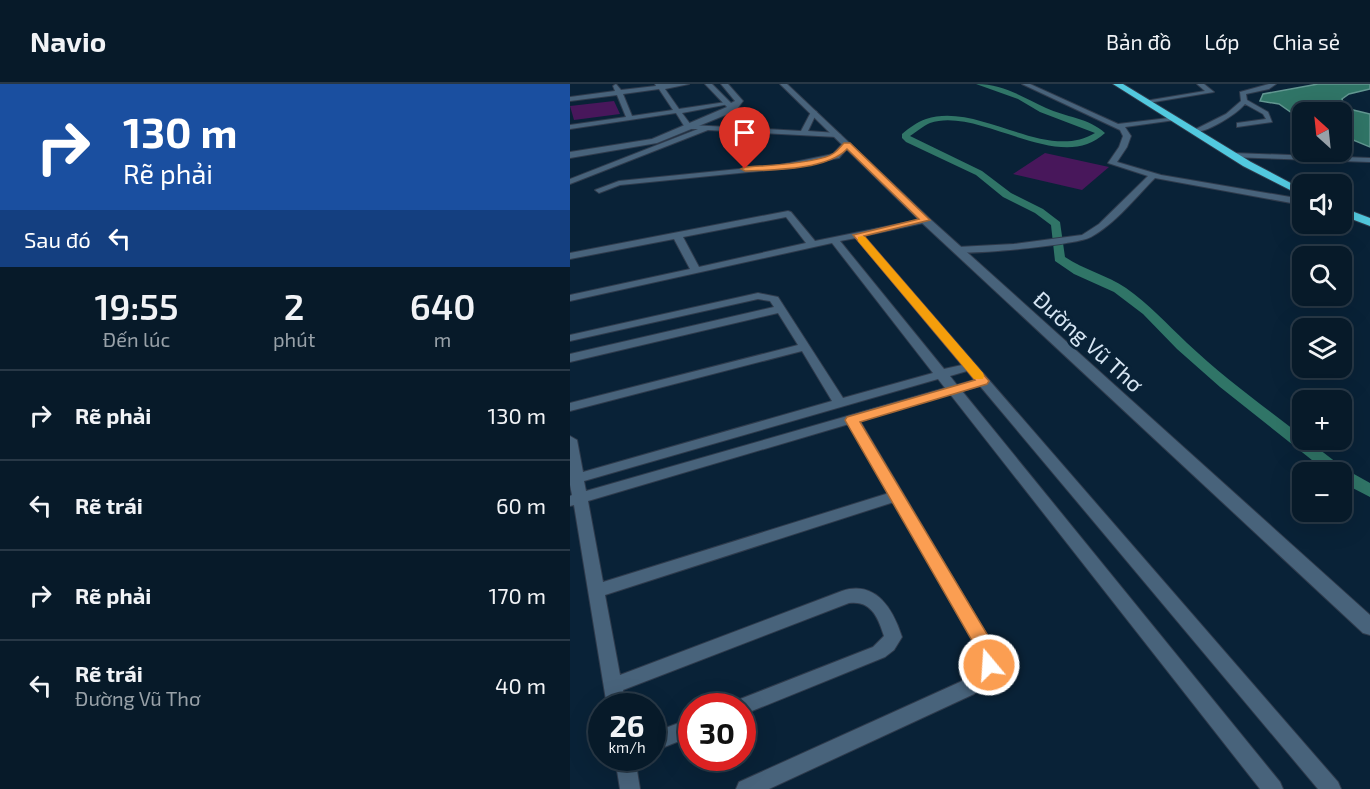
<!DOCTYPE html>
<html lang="vi">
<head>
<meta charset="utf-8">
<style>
  :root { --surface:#071a29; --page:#152735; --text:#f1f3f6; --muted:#98a1a8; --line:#283846 }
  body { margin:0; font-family:"Exo 2",sans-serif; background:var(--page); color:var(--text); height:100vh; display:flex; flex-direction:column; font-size:22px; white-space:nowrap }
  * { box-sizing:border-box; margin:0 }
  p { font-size:20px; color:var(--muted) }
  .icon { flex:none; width:33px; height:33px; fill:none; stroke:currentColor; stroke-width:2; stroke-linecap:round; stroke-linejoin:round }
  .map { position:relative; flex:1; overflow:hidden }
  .panel { display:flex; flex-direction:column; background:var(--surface); width:570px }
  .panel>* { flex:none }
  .guide { background:#1a4fa0; color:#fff; overflow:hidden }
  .needle { width:39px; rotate:333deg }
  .fabs { position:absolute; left:722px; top:18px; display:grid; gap:12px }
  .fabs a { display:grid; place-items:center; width:60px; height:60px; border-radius:12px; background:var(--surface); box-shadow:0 6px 24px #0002,0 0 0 2px var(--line); font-size:30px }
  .speed { position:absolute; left:18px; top:609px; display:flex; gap:12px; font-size:30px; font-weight:700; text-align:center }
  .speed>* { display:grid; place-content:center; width:78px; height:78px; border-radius:50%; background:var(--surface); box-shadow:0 6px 24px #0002,0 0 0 2px var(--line); line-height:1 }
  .speed small { font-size:15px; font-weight:400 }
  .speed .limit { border:9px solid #d22; background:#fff; color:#111 }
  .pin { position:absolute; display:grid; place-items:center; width:51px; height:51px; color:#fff; margin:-62px -26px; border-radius:50% 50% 50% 0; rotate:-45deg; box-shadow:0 0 6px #0007 }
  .pin .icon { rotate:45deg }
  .me { position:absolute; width:66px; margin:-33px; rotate:342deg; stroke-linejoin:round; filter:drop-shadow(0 0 4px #0008) }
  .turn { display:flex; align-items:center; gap:21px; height:126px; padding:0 24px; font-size:27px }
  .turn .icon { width:78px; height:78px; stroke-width:2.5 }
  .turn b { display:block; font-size:42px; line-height:51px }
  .then { display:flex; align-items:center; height:57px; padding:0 24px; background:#0003; gap:12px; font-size:22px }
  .eta { display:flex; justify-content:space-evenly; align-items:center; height:102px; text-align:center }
  .eta b { font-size:36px; font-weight:600; line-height:42px }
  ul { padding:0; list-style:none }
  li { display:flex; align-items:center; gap:18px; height:90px; padding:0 24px; border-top:2px solid var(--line) }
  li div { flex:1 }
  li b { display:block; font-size:22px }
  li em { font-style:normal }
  header { display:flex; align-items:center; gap:36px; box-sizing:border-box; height:84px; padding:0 30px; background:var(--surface); border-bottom:2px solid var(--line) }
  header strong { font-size:28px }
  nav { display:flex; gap:33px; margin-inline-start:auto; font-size:21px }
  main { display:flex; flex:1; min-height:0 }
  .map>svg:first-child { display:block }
</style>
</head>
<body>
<header>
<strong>Navio</strong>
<nav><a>Bản đồ</a><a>Lớp</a><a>Chia sẻ</a></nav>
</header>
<main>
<section class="panel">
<div class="guide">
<div class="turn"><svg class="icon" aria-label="right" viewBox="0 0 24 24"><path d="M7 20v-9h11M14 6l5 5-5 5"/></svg><div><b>130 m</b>Rẽ phải</div></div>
<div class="then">Sau đó<svg class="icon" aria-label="left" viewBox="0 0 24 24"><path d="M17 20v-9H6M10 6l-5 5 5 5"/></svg></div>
</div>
<div class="eta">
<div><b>19:55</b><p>Đến lúc</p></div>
<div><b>2</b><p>phút</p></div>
<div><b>640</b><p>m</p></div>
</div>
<ul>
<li><svg class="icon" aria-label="right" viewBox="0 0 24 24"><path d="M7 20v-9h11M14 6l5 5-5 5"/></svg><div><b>Rẽ phải</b></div><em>130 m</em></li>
<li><svg class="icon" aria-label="left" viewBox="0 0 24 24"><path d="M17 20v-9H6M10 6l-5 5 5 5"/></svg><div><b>Rẽ trái</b></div><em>60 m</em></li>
<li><svg class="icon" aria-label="right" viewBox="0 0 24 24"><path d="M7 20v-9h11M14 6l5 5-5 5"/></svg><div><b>Rẽ phải</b></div><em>170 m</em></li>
<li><svg class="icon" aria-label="left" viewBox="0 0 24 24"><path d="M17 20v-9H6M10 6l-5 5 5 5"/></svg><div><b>Rẽ trái</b><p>Đường Vũ Thơ</p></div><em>40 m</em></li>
</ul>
</section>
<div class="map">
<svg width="800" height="705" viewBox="0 0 800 705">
  <rect width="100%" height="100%" fill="#092237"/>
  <g fill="#48175b">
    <polygon points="44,17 50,30 4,36 0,22"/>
    <polygon points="475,69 539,83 512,106 443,90"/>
  </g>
  <polygon fill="#307567" stroke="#629791" stroke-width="1.5" points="748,0 800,0 800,5 779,10 772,15 775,24 800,30 800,63 771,51 771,28 732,28 732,36 709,20 690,17 693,10"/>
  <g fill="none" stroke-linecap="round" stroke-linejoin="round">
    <path fill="#307567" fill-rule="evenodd" d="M406,0C434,0 452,13 476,24C495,33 519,34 535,49C490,92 410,22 360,39C353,42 346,48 340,52L412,87L441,109L473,125L490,138L495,173C514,186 537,191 556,204C579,220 597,240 617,259C653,293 693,322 732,352V356H737L775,385L800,399V413L771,398V388H757L650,303L607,265L573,230L544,208L504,190L485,177L481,141L465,129L433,113L406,91L336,58L332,54V50C339,44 347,38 356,35C408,17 476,79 525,49L470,28L448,15Z"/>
    <defs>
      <g id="street">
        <path d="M46,0L51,6L86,2L85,0H119L95,5L109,25L156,18L159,20L112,29L121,41L231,47L241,28L244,26L247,28L238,47L267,49L271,51L267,53L138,46L0,100V95L128,45H116L106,29L0,45V41L56,33L47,11L0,17V13L45,7L43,2ZM89,5L103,26L62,32L53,10Z"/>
        <path d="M452,0H460L548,40L607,33L605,36L555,43L561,52L557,63L547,78L591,91L732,115V121L585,94C565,114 546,139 521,153C507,161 402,171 385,168V164L388,163L444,160L512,151L529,140L578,92L538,79L549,63L553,52L550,46Z"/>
        <polygon points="627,0 634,0 644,8 578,19 575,17 635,7"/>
        <path d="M699,0H706L699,5L676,10L677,16L698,28L702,38L667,43V39L696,35L693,30L675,20C667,30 633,52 622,47L656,30L671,17L670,8Z"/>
        <polygon points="274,58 281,60 269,74 210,85 50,101 29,109 25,106 49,97 210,81 263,70"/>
        <polygon points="663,69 800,74 800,78 660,73 659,71"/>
        <path d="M218,127L221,128L245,157L358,134V138L294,152L768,698L771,705H748L410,302L392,307L710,698L713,705H690L380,310L290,337L426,566C429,589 422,597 404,610L199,705H166L169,698L390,598C405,588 411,586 408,567L324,418L35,511L50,591L272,507C306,496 323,525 332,553L324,566L315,573L172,631V622H163L165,617L303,563L314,552C308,533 301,516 279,519L53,606L55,622H37L4,421L0,422V412L2,411L0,401V352L7,356L13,388L262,317L232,267L0,327V319L228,261L208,229L0,278V270L204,223L200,217L188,215L0,257V251L188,209L208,213L273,314L363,289L262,159L0,217V211L120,185L104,155L0,175V169ZM216,133L236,159L129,183L113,153ZM286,154L392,281L374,285L270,157ZM397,287L404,296L387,301L380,292ZM368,295L375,304L16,407L14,397ZM279,340L319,409L33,498L18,417Z"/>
        <polygon points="122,634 122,652 82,668 82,649"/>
        <polygon points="45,674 65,674 70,705 50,705"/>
      </g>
      <g id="secondary">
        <polygon points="135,0 142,0 161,19 165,17 151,0 158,0 173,17 167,25 158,30 87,59 0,74 0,68 82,55 157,23"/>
        <polygon points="210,0 217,0 359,134 800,531 800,551 793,549 351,138"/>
      </g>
      <g id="highway">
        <polygon points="543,0 553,0 681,78 732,105 732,112 673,82"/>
        <polygon points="771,123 800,134 800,142 771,131"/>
      </g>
    </defs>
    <use href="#street" stroke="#2f3b4c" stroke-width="2"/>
    <use href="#secondary" stroke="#2f3b4c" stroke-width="2"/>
    <use href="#highway" stroke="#2f3b4c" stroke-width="2"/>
    <use href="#street" fill="#48637b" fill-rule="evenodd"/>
    <use href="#secondary" fill="#48637b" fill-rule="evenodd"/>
    <use href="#highway" fill="#52c9df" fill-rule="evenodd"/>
  </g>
  <path fill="#fb9e52" stroke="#a36735" stroke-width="1.5" d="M274,59H280L360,136L294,152L419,297L417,300L290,338L423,560L428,581L425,587L419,589L412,587L408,567L275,336L277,333L405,296L283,151L349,135L277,65C257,86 203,86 175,87L171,85L175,83C193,82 251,79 264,69C268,66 271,62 274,59Z"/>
  <polygon fill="#f59e0b" points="292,152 295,153 413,289 414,292 413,295 404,295 288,157 288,153"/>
  <g text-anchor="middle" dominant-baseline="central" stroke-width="6" stroke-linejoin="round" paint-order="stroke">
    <g font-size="22" fill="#d7e6f4" stroke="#092237">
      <text transform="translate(519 257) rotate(42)">Đường Vũ Thơ</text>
    </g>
  </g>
</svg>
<div class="fabs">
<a><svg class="needle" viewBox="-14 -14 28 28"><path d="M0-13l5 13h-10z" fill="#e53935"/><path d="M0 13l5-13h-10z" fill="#98a1a8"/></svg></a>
<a><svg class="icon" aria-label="sound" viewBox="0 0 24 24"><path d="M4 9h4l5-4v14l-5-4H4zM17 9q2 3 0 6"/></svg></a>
<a><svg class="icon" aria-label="search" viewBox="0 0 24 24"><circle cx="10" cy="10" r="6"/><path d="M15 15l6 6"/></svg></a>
<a><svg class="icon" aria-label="layers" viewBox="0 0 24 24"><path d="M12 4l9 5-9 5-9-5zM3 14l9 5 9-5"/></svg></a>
<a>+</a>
<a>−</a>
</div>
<div class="speed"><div>26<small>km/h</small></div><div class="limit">30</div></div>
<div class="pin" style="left:175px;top:85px;background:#d93025"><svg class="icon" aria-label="arrive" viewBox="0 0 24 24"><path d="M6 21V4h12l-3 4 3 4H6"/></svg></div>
<svg class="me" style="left:419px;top:581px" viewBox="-20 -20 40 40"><circle r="17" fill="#fb9e52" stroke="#fff" stroke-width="3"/><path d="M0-11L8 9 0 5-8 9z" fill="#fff"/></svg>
</div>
</main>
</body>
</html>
